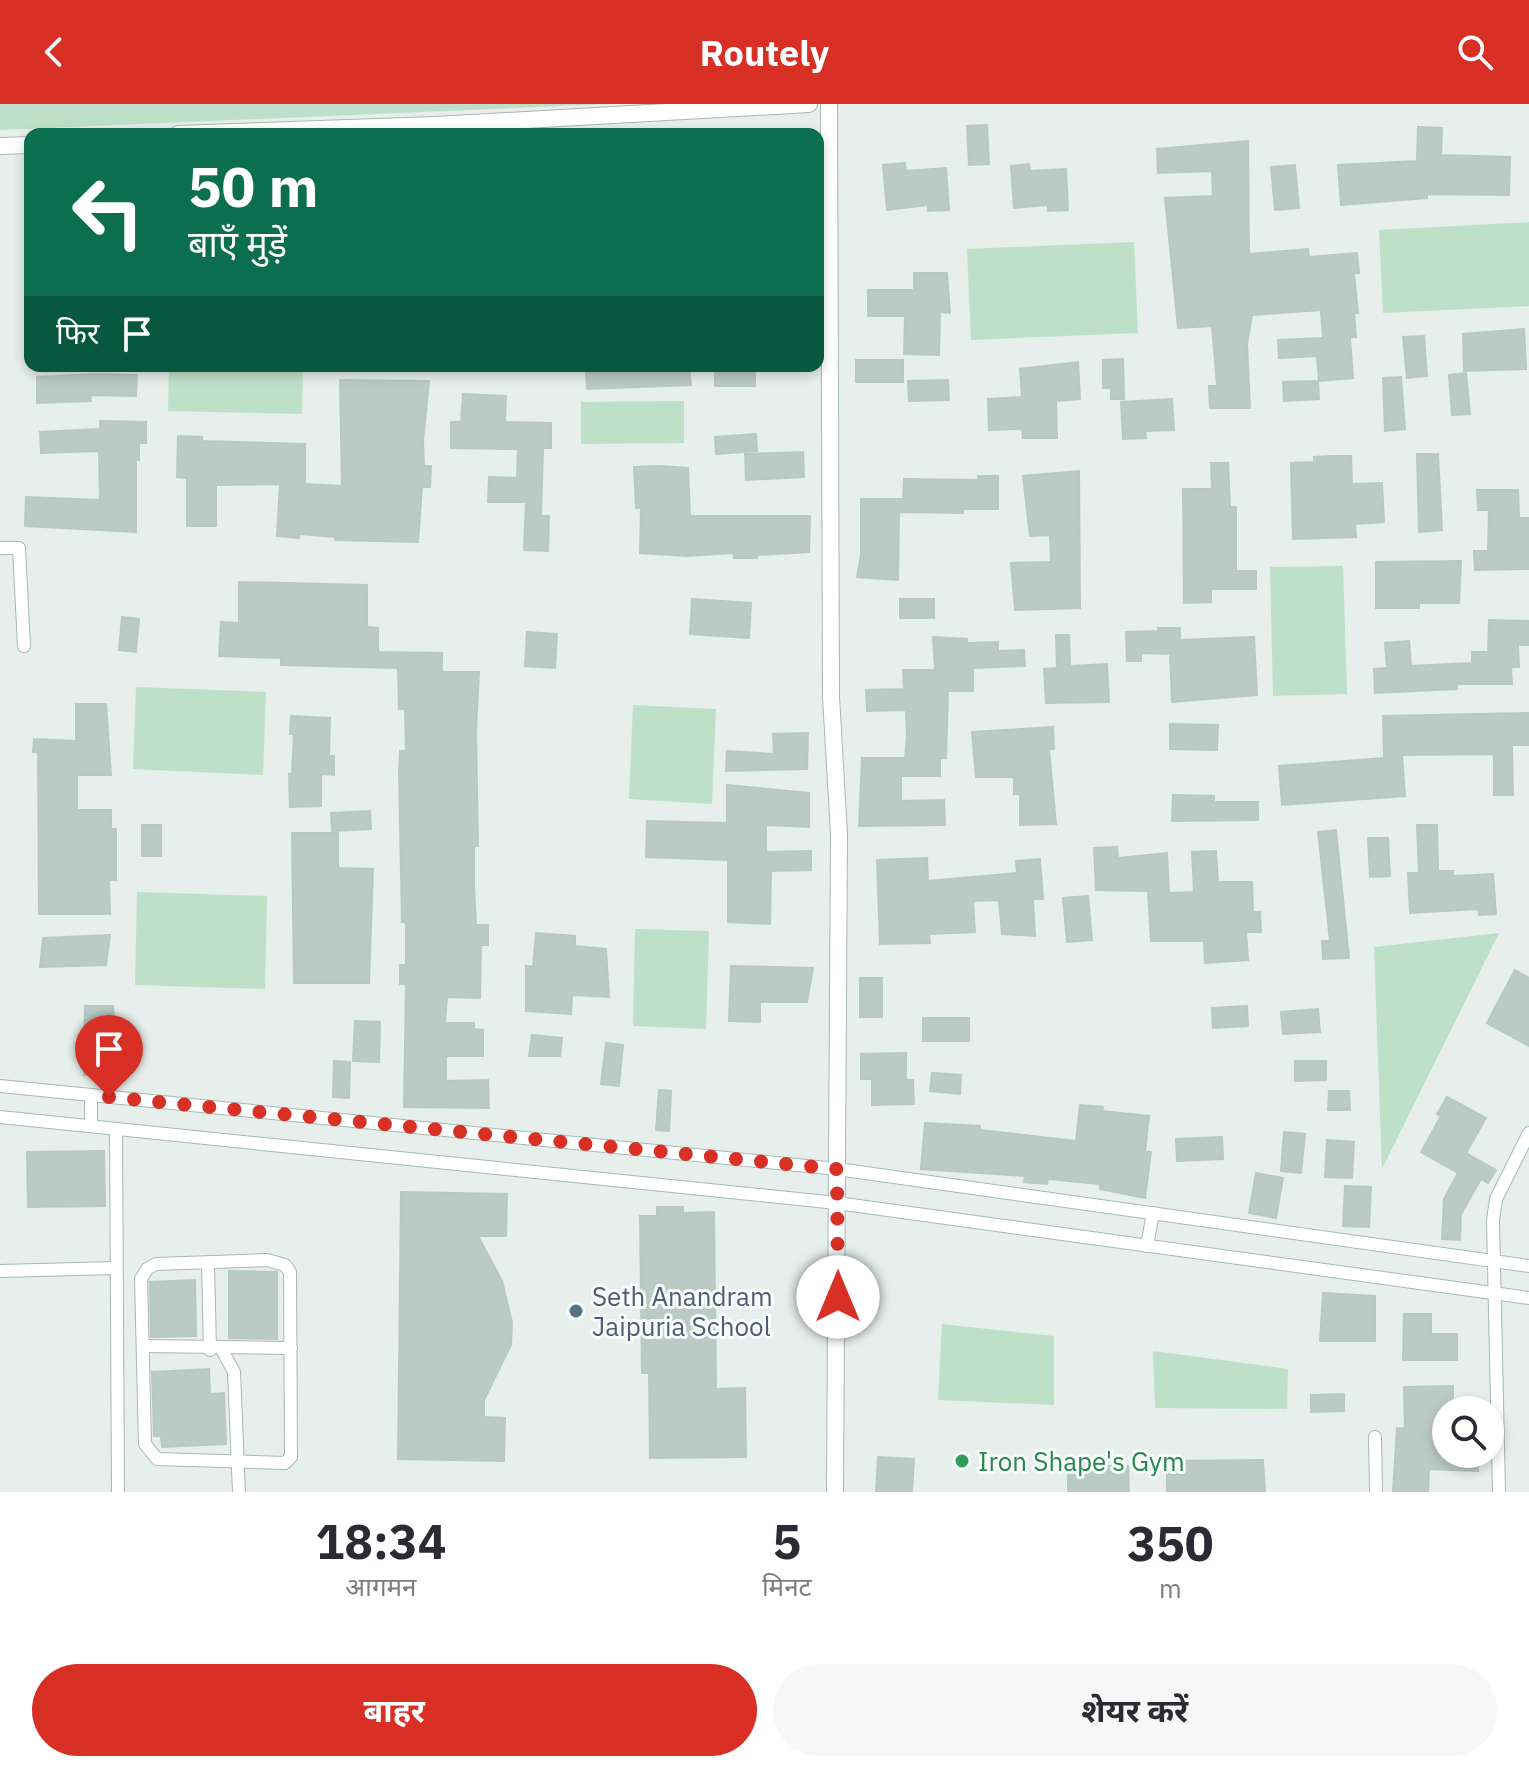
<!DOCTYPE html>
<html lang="hi">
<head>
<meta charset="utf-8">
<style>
  :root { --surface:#fff; --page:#f7f7f7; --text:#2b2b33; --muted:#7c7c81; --accent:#d93025 }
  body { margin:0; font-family:"IBM Plex Sans","Noto Sans Devanagari",sans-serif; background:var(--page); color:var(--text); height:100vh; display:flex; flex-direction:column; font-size:30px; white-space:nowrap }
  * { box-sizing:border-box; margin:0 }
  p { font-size:26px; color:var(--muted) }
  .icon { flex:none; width:44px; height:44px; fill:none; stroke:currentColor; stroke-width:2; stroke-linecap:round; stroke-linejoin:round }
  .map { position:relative; height:1388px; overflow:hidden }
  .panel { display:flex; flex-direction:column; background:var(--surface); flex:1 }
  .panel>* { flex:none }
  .banner { position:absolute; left:24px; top:24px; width:800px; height:244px; border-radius:16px; box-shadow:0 4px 12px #0003; background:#0b6e4f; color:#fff; overflow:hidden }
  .fabs { position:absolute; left:1432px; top:1292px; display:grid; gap:16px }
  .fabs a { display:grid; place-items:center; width:72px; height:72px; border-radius:50%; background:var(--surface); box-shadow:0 4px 12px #0003; font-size:40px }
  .pin { position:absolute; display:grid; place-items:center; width:68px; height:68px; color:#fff; margin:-82px -34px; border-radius:50% 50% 50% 0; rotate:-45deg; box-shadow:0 0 8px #0007 }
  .pin .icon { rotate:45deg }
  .me { position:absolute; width:88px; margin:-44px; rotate:0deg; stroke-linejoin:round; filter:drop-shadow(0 0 6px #0008) }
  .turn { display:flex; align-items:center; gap:28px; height:168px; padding:0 32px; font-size:36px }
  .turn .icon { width:104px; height:104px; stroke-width:2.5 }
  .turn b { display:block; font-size:56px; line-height:68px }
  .then { display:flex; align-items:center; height:76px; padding:0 32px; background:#0003; gap:16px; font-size:30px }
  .eta { display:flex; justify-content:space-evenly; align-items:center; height:136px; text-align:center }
  .eta b { font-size:48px; font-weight:700; line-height:56px }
  .cta { display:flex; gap:16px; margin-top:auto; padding:16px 32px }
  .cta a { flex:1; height:92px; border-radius:48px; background:var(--accent); color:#fff; font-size:32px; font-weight:700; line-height:92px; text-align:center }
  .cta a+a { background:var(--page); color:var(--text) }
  header { display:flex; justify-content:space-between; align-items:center; height:104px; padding:0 32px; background:var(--accent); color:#fff; font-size:36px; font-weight:700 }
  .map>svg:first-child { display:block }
</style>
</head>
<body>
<header><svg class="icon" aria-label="back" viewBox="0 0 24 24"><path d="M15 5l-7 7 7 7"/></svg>Routely<svg class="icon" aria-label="search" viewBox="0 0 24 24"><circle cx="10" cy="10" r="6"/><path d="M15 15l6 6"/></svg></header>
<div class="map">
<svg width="1529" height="1388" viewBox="0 0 1529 1388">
  <rect width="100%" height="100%" fill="#e6efeb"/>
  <g fill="#bfe0c8">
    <polygon points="0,0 608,0 0,26"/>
    <polygon points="1529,118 1529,202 1383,209 1379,126"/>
    <polygon points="1134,138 1138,229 971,236 967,145"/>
    <polygon points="169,262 303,262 302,310 168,307"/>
    <polygon points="684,297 684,339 581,340 581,298"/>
    <polygon points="1343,462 1347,590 1273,592 1270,463"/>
    <polygon points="136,583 266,588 263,671 133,665"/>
    <polygon points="633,601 716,605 712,700 629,695"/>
    <polygon points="137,788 267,792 265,885 135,881"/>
    <polygon points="635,825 709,827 706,925 633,922"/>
    <polygon points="1499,829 1382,1065 1374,843"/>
    <polygon points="942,1220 1054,1232 1054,1301 938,1296"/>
    <polygon points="1153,1247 1288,1265 1287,1305 1155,1304"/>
  </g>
  <g fill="#bbcac4" stroke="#b8c9c2" stroke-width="2">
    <polygon points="987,21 989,60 969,61 967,22"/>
    <polygon points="1418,23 1442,24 1441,51 1510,53 1509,91 1427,90 1427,94 1341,101 1338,61 1417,57"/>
    <polygon points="1248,37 1249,150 1308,145 1309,153 1357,149 1359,169 1354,169 1358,209 1354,209 1356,233 1350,233 1353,274 1319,277 1317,252 1279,254 1278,236 1323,234 1321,206 1252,211 1247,240 1250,304 1210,304 1209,282 1217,282 1212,222 1178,224 1165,94 1213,92 1212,67 1158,69 1157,45"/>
    <polygon points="905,59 906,67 946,64 949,106 928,107 928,101 887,106 883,61"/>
    <polygon points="1029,60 1030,67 1066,65 1068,106 1048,107 1048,101 1014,104 1011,62"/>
    <polygon points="1295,61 1299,104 1275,106 1271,63"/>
    <polygon points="914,169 947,169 950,209 940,208 939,251 904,250 905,212 868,212 868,186 914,186"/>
    <polygon points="1524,225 1526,265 1464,267 1463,230"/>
    <polygon points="1424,232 1427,272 1407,274 1403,233"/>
    <polygon points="1123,255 1124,295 1111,295 1111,284 1103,284 1103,256"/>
    <rect x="856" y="256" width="47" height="22"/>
    <polygon points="1078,258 1080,295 1056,297 1057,334 1023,334 1022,325 989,326 988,295 1022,293 1020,265"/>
    <polygon points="594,262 689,262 691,281 587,285 586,265"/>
    <rect x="715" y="263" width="40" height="19"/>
    <polygon points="1466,269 1470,310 1452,311 1449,271"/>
    <polygon points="95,270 137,271 136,292 90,291 91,297 37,299 37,273"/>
    <polygon points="1401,273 1405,325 1385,327 1383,274"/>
    <polygon points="340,276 429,277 423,337 424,362 431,362 430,383 422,383 418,438 335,436 336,433 299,430 299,434 277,432 280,380 216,381 216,422 187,422 187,374 177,373 178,332 202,333 202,337 305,340 305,380 342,382"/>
    <polygon points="948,276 949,296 909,297 908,277"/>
    <polygon points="1318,277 1319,295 1284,297 1283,278"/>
    <polygon points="463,290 506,292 505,318 551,319 551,344 543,344 541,412 549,412 548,447 524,446 526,398 488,398 489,373 517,374 518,345 451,344 451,318 461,318"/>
    <polygon points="1172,295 1174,326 1145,327 1146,334 1123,335 1121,298"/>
    <polygon points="100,317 146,318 146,339 139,339 139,356 136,356 136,428 25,422 26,393 100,396 99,347 41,349 40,328 100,325"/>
    <polygon points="756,330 757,347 716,350 715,333"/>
    <polygon points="803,348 804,373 746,376 745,350"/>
    <polygon points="1417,350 1438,350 1442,426 1419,428"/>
    <polygon points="1332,352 1351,352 1352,380 1382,379 1384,418 1355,420 1356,433 1293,435 1291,359 1314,358 1314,353"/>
    <polygon points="1211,359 1228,359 1230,403 1236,403 1236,467 1256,467 1256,485 1211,485 1211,498 1184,499 1183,385 1212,385"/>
    <polygon points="659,362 688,364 690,412 810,412 809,448 757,451 757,454 734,454 734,449 687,452 640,449 641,404 636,404 634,363"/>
    <polygon points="1079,367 1080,504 1015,506 1011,459 1051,458 1050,431 1030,432 1023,372"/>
    <polygon points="978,372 998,372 998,405 963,405 963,409 899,408 898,476 857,473 861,451 861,395 903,395 904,375 978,376"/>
    <polygon points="1477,386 1518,386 1519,414 1529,414 1529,465 1475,466 1474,447 1488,447 1489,406 1478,406"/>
    <polygon points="1461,457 1459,499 1419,499 1419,504 1376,504 1376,458"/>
    <polygon points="239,478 367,481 367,523 378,524 378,548 442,549 442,568 479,568 476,627 478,742 474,742 474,782 476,821 488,821 488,841 481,841 480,894 447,893 445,919 474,919 474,925 483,926 483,952 446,952 446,977 488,976 489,1004 404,1003 406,880 400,880 400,861 406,861 406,818 402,818 399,668 400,647 406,647 405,605 399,605 398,564 281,561 281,554 219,552 221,518 239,519"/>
    <polygon points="692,495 751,499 749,534 690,530"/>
    <rect x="900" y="495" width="34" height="19"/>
    <polygon points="122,513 139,515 136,548 119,546"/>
    <polygon points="1489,516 1529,517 1529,541 1518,541 1519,563 1511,563 1512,580 1457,580 1457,585 1375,589 1374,565 1387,564 1385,539 1409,537 1411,562 1472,559 1472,548 1488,548"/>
    <polygon points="1158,524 1180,524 1180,536 1254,533 1257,591 1172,598 1170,550 1141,549 1141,557 1127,557 1126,528 1158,527"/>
    <polygon points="527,528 557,530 555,564 525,562"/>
    <polygon points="1056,531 1069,531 1070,562 1107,560 1109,598 1046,599 1044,565 1057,564"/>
    <polygon points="933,533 967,535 967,539 998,538 998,547 1024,546 1025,562 973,564 973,587 948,587 946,654 940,654 940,672 901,672 901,697 944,696 945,721 859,722 862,654 905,654 907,632 906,606 867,607 866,586 904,585 903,566 935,566"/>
    <polygon points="76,600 106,600 111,671 77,671 77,706 111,706 111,725 116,725 116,776 109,776 110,810 39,810 38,648 33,648 34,635 76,637"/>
    <polygon points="1529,609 1529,641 1512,641 1513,691 1494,691 1494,650 1402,651 1405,692 1282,701 1279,662 1384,654 1383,612"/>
    <polygon points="291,612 330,614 329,652 334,652 334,671 321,670 321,702 290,703 289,670 292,671 294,630 290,630"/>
    <polygon points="1170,620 1218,621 1217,646 1170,645"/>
    <polygon points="1053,623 1054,645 1049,645 1056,720 1020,721 1020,690 1014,690 1014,673 976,673 972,628"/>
    <polygon points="808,629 807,665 726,667 727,647 774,650 773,630"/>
    <polygon points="727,681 809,689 809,723 766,721 766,748 811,747 811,766 771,767 770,820 728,818 728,756 646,753 647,717 727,719"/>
    <polygon points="1173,691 1214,692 1214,698 1258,698 1258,716 1172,717"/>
    <polygon points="370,707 371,725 332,727 331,709"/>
    <rect x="142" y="721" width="19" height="31"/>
    <polygon points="1417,721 1437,721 1438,767 1453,767 1453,772 1493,770 1496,810 1479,811 1478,805 1410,809 1408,769 1419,769"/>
    <polygon points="1336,726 1349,854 1323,855 1322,837 1330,837 1318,728"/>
    <polygon points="292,729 338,729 338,764 373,765 369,879 294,879"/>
    <polygon points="1368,734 1388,734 1390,772 1370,773"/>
    <polygon points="1117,743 1118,754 1167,749 1169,789 1194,788 1192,748 1216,747 1218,778 1252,778 1253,808 1260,808 1261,828 1246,828 1248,856 1205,859 1204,837 1151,837 1148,787 1096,786 1094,744"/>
    <polygon points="927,754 928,777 1017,769 1016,757 1040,755 1043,795 1033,795 1035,832 1002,830 999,796 973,797 975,828 929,830 930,839 880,840 877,756"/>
    <polygon points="1088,792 1092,836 1067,838 1063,794"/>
    <polygon points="536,829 575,832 575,842 606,845 609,893 572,891 571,910 526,907 526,862 533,863"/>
    <polygon points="110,831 106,861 40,863 43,834"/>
    <polygon points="731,862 813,864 807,898 760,898 760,918 729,917"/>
    <polygon points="1515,866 1529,874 1529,942 1487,919"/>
    <rect x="860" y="874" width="22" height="39"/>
    <polygon points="85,902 113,902 117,969 84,971"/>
    <polygon points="1247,902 1248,922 1213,924 1212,904"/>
    <polygon points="1318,905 1320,928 1283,930 1281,908"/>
    <rect x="923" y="914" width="46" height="23"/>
    <polygon points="355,917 380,918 379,958 353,957"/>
    <polygon points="532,931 562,934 560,952 529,952"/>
    <polygon points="606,939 623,941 619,982 601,980"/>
    <polygon points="906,949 906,976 913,976 914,1000 872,1001 872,975 861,975 861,950"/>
    <polygon points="334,957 350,958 349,994 333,993"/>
    <polygon points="1295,957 1326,957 1326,976 1295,977"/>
    <polygon points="932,969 961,971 960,990 930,987"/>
    <polygon points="659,986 671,987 669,1027 656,1026"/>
    <polygon points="1329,987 1349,987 1350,1006 1328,1006"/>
    <polygon points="1447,993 1486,1014 1466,1049 1496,1066 1488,1079 1481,1075 1461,1110 1460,1136 1442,1135 1444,1095 1458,1069 1421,1048 1441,1012 1437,1010"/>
    <polygon points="1080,1001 1103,1003 1102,1007 1149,1012 1145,1048 1151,1048 1145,1094 1100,1085 1100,1080 1048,1075 1047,1080 1024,1078 1025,1072 921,1065 925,1019 980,1022 980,1026 1076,1037"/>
    <polygon points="1284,1028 1305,1030 1301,1069 1281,1067"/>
    <polygon points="1222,1033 1223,1055 1177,1057 1176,1035"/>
    <polygon points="1327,1036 1354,1038 1352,1074 1325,1073"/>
    <polygon points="104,1047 105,1102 28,1103 27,1048"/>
    <polygon points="1256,1069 1283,1074 1276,1114 1249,1109"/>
    <polygon points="1345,1082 1371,1083 1369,1123 1343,1122"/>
    <polygon points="401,1088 507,1090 506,1132 478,1132 502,1177 512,1218 511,1241 484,1296 484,1313 505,1314 504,1357 398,1355"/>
    <polygon points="657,1103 683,1103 683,1109 714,1108 716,1285 745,1284 746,1353 650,1354 649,1269 642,1269 640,1112 657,1112"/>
    <polygon points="229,1167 277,1168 277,1235 229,1234"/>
    <polygon points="195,1176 196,1232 151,1233 150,1178"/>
    <polygon points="1323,1189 1375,1192 1375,1237 1320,1237"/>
    <polygon points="1404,1210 1431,1210 1431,1230 1457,1230 1457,1256 1403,1256"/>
    <polygon points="209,1265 210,1290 224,1289 226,1340 162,1343 161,1332 154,1332 152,1268"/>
    <polygon points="1453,1282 1453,1306 1446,1306 1446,1350 1478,1350 1478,1367 1429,1365 1428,1388 1393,1388 1397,1324 1405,1324 1404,1283"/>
    <polygon points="1344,1290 1344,1307 1311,1308 1311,1291"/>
    <polygon points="878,1353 914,1355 912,1388 876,1388"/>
    <polygon points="1263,1356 1265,1388 1167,1388 1167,1357"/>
    <polygon points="1068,1362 1128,1362 1129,1388 1068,1388"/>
  </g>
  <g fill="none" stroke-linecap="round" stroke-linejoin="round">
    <defs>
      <g id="minor">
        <polyline points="0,444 19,444 24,542"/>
        <polyline points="0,982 837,1065 1529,1162"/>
        <polyline points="91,991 91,1022"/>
        <polyline points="0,1013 837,1099 1529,1194"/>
        <polyline points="116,1025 118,1388"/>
        <polyline points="1147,1142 1153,1109"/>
        <polygon points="267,1156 285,1161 290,1168 291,1353 285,1359 157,1355 145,1340 141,1175 147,1165 156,1160"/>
        <polyline points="208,1159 210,1246"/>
        <polyline points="0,1167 116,1164"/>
        <polyline points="145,1242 291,1244"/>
        <polyline points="222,1246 234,1268 239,1388"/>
        <polyline points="1375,1333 1376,1388"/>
        <polyline points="1499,1388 1493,1116 1496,1095 1529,1029"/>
      </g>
      <g id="tertiary">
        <polyline points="829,0 831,593 839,730 835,1388"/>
        <polyline points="178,30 435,21 809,0"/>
        <polyline points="0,42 30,41"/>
      </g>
    </defs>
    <use href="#minor" stroke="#a8b8b2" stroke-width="14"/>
    <use href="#tertiary" stroke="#a8b8b2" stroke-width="18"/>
    <use href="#minor" stroke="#fff" stroke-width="12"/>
    <use href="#tertiary" stroke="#fff" stroke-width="16"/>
  </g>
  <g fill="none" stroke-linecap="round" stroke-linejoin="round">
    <polyline stroke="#d93025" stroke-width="14" stroke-dasharray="0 25.2" points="109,993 837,1065 838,1193"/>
  </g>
  <circle fill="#5c6f8a" stroke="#f7fbf9" stroke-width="3" cx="576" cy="1207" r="8"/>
  <circle fill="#2e9e5b" stroke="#f7fbf9" stroke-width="3" cx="962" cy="1357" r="8"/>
  <g text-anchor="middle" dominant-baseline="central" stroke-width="6" stroke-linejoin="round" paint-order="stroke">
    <g font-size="26" fill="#4e5e75" stroke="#f7fbf9" text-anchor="start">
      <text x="592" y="1192">Seth Anandram<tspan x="592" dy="30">Jaipuria School</tspan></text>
    </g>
    <g font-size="26" fill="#27864d" stroke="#f7fbf9" text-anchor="start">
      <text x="978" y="1357">Iron Shape's Gym</text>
    </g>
  </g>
</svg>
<div class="fabs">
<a><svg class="icon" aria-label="search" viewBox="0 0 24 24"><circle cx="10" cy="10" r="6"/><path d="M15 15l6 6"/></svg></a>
</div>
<div class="pin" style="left:109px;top:993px;background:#d93025"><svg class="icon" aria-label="arrive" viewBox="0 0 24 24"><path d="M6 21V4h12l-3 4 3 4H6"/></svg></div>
<svg class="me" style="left:838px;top:1193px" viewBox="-20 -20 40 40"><circle r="19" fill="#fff"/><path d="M0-13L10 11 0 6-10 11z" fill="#d93025"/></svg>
<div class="banner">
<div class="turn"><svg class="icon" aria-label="left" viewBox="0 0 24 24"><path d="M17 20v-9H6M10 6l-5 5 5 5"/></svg><div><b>50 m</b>बाएँ मुड़ें</div></div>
<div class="then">फिर<svg class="icon" aria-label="arrive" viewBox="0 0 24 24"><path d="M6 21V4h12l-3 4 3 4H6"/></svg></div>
</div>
</div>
<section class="panel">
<div class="eta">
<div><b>18:34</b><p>आगमन</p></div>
<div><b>5</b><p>मिनट</p></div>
<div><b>350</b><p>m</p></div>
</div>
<div class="cta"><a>बाहर</a><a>शेयर करें</a></div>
</section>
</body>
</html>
